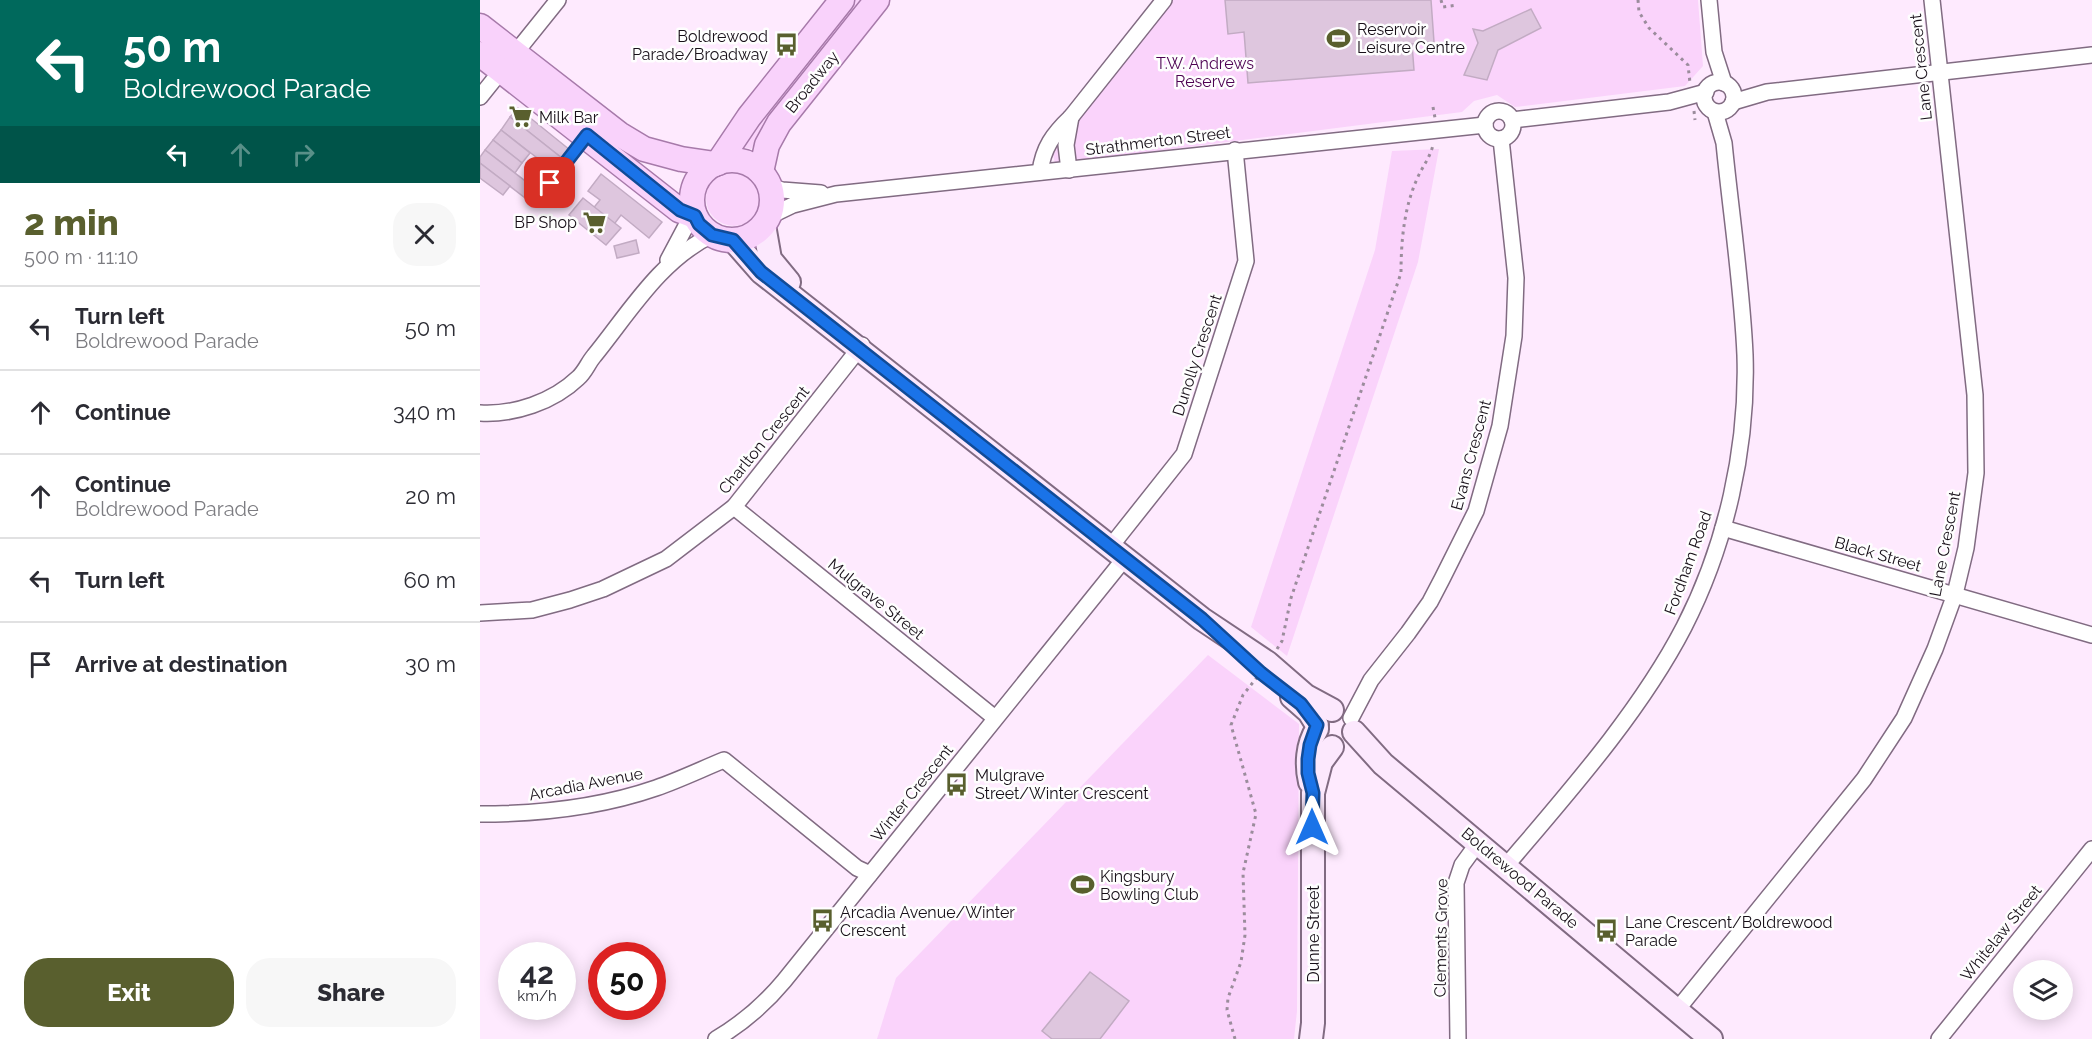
<!DOCTYPE html>
<html lang="en">
<head>
<meta charset="utf-8">
<style>
  :root { --surface:#fff; --page:#f7f7f7; --text:#2b2b33; --muted:#7c7c81; --line:#e1e1e2; --accent:#595f2e }
  body { margin:0; font-family:Raleway,sans-serif; background:var(--page); color:var(--text); height:100vh; display:flex; flex-direction:column; font-size:22px; white-space:nowrap }
  * { box-sizing:border-box; margin:0 }
  p { font-size:20px; color:var(--muted) }
  .icon { flex:none; width:33px; height:33px; fill:none; stroke:currentColor; stroke-width:2; stroke-linecap:round; stroke-linejoin:round }
  .map { position:relative; flex:1; overflow:hidden }
  .details { display:flex; flex-direction:column; background:var(--surface); width:480px }
  .details>* { flex:none }
  .hud { background:#00695c; color:#fff; overflow:hidden }
  .tools { position:absolute; left:1533px; top:960px; display:grid; gap:12px }
  .tools a { display:grid; place-items:center; width:60px; height:60px; border-radius:50%; background:var(--surface); box-shadow:0 3px 15px #0003; font-size:30px }
  .speed { position:absolute; left:18px; top:942px; display:flex; gap:12px; font-size:30px; font-weight:700; text-align:center }
  .speed>* { display:grid; place-content:center; width:78px; height:78px; border-radius:50%; background:var(--surface); box-shadow:0 3px 15px #0003; line-height:1 }
  .speed small { font-size:15px; font-weight:400 }
  .speed .limit { border:9px solid #d22; background:#fff; color:#111 }
  .pin { position:absolute; display:grid; place-items:center; width:51px; height:51px; color:#fff; margin:-26px; border-radius:12px; box-shadow:0 3px 9px #0006 }
  .me { position:absolute; width:66px; margin:-33px; rotate:0deg; stroke-linejoin:round; filter:drop-shadow(0 0 4px #0008) }
  .turn { display:flex; align-items:center; gap:21px; height:126px; padding:0 24px; font-size:27px }
  .turn .icon { width:78px; height:78px; stroke-width:2.5 }
  .turn b { display:block; font-size:42px; line-height:51px }
  .lanes { display:flex; align-items:center; height:57px; padding:0 24px; background:#0003; justify-content:center; gap:30px; direction:ltr }
  .lanes .off { opacity:.35 }
  .round { display:grid; place-items:center; flex:none; width:63px; height:63px; border-radius:24px; background:var(--page) }
  .summary { display:flex; align-items:center; justify-content:space-between; height:102px; padding:0 24px }
  h1 { font-size:36px; font-weight:800; line-height:45px; color:var(--accent) }
  .cta { display:flex; gap:12px; margin-top:auto; padding:12px 24px }
  .cta a { flex:1; height:69px; border-radius:24px; background:var(--accent); color:#fff; font-size:24px; font-weight:800; line-height:69px; text-align:center }
  .cta a+a { background:var(--page); color:var(--text) }
  ul { padding:0; list-style:none }
  li { display:flex; align-items:center; gap:18px; height:84px; padding:0 24px; border-top:2px solid var(--line) }
  li div { flex:1 }
  li b { display:block; font-size:22px }
  li em { font-style:normal }
  main { display:flex; flex:1; min-height:0 }
  .map>svg:first-child { display:block }
</style>
</head>
<body>
<main>
<section class="details">
<div class="hud">
<div class="turn"><svg class="icon" aria-label="left" viewBox="0 0 24 24"><path d="M17 20v-9H6M10 6l-5 5 5 5"/></svg><div><b>50 m</b>Boldrewood Parade</div></div>
<div class="lanes"><svg class="icon" aria-label="left" viewBox="0 0 24 24"><path d="M17 20v-9H6M10 6l-5 5 5 5"/></svg><svg class="icon off" aria-label="ahead" viewBox="0 0 24 24"><path d="M12 20V5M6 11l6-6 6 6"/></svg><svg class="icon off" aria-label="right" viewBox="0 0 24 24"><path d="M7 20v-9h11M14 6l5 5-5 5"/></svg></div>
</div>
<div class="summary"><div><h1>2 min</h1><p>500 m · 11:10</p></div><a class="round"><svg class="icon" aria-label="close" viewBox="0 0 24 24"><path d="M6 6l12 12M18 6L6 18"/></svg></a></div>
<ul>
<li><svg class="icon" aria-label="left" viewBox="0 0 24 24"><path d="M17 20v-9H6M10 6l-5 5 5 5"/></svg><div><b>Turn left</b><p>Boldrewood Parade</p></div><em>50 m</em></li>
<li><svg class="icon" aria-label="ahead" viewBox="0 0 24 24"><path d="M12 20V5M6 11l6-6 6 6"/></svg><div><b>Continue</b></div><em>340 m</em></li>
<li><svg class="icon" aria-label="ahead" viewBox="0 0 24 24"><path d="M12 20V5M6 11l6-6 6 6"/></svg><div><b>Continue</b><p>Boldrewood Parade</p></div><em>20 m</em></li>
<li><svg class="icon" aria-label="left" viewBox="0 0 24 24"><path d="M17 20v-9H6M10 6l-5 5 5 5"/></svg><div><b>Turn left</b></div><em>60 m</em></li>
<li><svg class="icon" aria-label="arrive" viewBox="0 0 24 24"><path d="M6 21V4h12l-3 4 3 4H6"/></svg><div><b>Arrive at destination</b></div><em>30 m</em></li>
</ul>
<div class="cta"><a>Exit</a><a>Share</a></div>
</section>
<div class="map">
<svg width="1612" height="1039" viewBox="0 0 1612 1039">
  <rect width="100%" height="100%" fill="#feeafe"/>
  <g fill="#fad3fb">
    <polygon points="374,0 388,0 294,116 271,149 258,146"/>
    <polygon points="691,0 1218,0 1223,66 1205,86 1035,107 1017,95 994,101 982,112 575,164 573,154 577,141"/>
    <polygon points="959,149 938,262 807,656 771,627 895,250 912,151"/>
    <circle cx="254" cy="198" r="28"/>
    <polygon points="728,655 819,724 817,1011 814,1039 397,1039 416,978"/>
  </g>
  <g fill="#dec6de" stroke="#c2abc3" stroke-width="1.5">
    <polygon points="745,0 951,0 954,42 932,44 934,70 768,83 764,32 748,34"/>
    <polygon points="1051,9 1061,28 1018,50 1007,80 984,75 998,43 993,29 1003,31"/>
    <polygon points="38,108 90,150 83,159 30,117"/>
    <polygon points="30,117 83,159 74,171 21,130"/>
    <polygon points="21,130 50,153 42,163 13,140"/>
    <polygon points="13,140 42,163 35,173 5,150"/>
    <polygon points="5,150 57,190 49,201 0,163 0,157"/>
    <polygon points="0,163 30,186 23,195 0,178"/>
    <polygon points="121,174 182,222 169,238 141,215 132,227 111,211 120,200 108,191"/>
    <polygon points="103,198 141,228 126,245 89,215"/>
    <polygon points="156,240 159,253 137,258 134,246"/>
    <polygon points="610,972 649,1001 620,1039 572,1039 562,1031"/>
  </g>
  <g fill="none" stroke-linecap="round" stroke-linejoin="round">
    <defs>
      <polyline id="lane" points="56,201 104,139"/>
      <g id="street">
        <polyline points="1229,0 1234,52 1244,83"/>
        <circle cx="1239" cy="97" r="15"/>
        <polyline points="0,97 78,0"/>
        <polyline points="1253,102 1287,92 1612,55"/>
        <circle cx="1019" cy="125" r="14"/>
        <polyline points="1032,120 1189,102 1226,92"/>
        <polyline points="589,170 586,145 591,117"/>
        <path d="M560,172C563,148 573,134 591,117L684,0"/>
        <polyline points="289,186 302,190 341,193"/>
        <polyline points="288,217 313,205 356,194 1005,125"/>
        <polyline points="188,260 205,228 215,216"/>
        <path d="M0,413C34,415 73,402 98,378C105,372 108,363 114,356C149,313 180,260 232,235"/>
        <polyline points="254,507 515,718"/>
        <polyline points="1243,528 1612,635"/>
        <polyline points="631,546 704,454 766,261 755,150"/>
        <polyline points="0,613 52,610 90,600 123,589 186,559 254,507 382,345"/>
        <polyline points="871,718 891,680 928,633 950,602 962,579 996,511 1020,426 1034,336 1036,278 1021,139"/>
        <path d="M0,814C59,814 121,807 176,788C199,780 222,769 244,760L377,868L390,874"/>
        <path d="M1026,866C1088,793 1160,712 1204,627C1246,545 1268,448 1265,355C1262,285 1251,214 1244,143L1235,112"/>
        <polyline points="1197,1010 1384,779 1424,718 1455,649 1475,594 1486,548 1496,473 1495,395 1452,0"/>
        <path d="M236,1039C263,1023 284,1005 304,981L645,558"/>
        <polyline points="978,1039 976,883 982,865 998,843"/>
        <polyline points="1459,1039 1612,849"/>
      </g>
      <g id="secondary">
        <polyline points="284,225 290,259 309,282"/>
        <polyline points="253,240 281,272 722,619 788,663 826,696 852,710"/>
        <polyline points="812,697 829,712 837,725"/>
        <polyline points="874,732 903,764 1231,1039"/>
        <path d="M830,782C826,765 827,745 837,729"/>
        <polyline points="831,1039 833,1023 833,793 841,762 852,747"/>
      </g>
      <g id="primary">
        <polyline points="0,26 139,134 164,149 201,159 235,164"/>
        <polyline points="0,54 199,210 215,216"/>
        <circle cx="252" cy="200" r="40"/>
        <polyline points="238,163 269,117 362,0"/>
        <polyline points="281,172 287,145 299,123 397,0"/>
      </g>
    </defs>
    <use href="#lane" stroke="#816b82" stroke-width="10"/>
    <use href="#street" stroke="#816b82" stroke-width="18"/>
    <use href="#secondary" stroke="#816b82" stroke-width="26"/>
    <use href="#primary" stroke="#a77aaa" stroke-width="27"/>
    <g stroke="#9b8c9c" stroke-width="3" stroke-dasharray="3 4.5" stroke-linecap="butt">
      <polyline points="961,0 963,7 977,5"/>
      <polyline points="1158,0 1159,12 1169,28 1208,65 1210,83"/>
      <polyline points="953,107 955,118"/>
      <polyline points="1214,111 1215,120"/>
      <path d="M797,649L802,641L811,598L921,273C921,241 924,208 937,179C942,167 950,158 953,145"/>
      <polyline points="755,1039 747,1010 748,998 761,962 765,935 763,873 776,814 751,725 763,695 778,676"/>
    </g>
    <use href="#lane" stroke="#fff" stroke-width="8"/>
    <use href="#street" stroke="#fff" stroke-width="15"/>
    <use href="#secondary" stroke="#fce8fd" stroke-width="22"/>
    <use href="#primary" stroke="#f9d2fb" stroke-width="24"/>
  </g>
  <g fill="none" stroke-linecap="round" stroke-linejoin="round">
    <defs>
      <polyline id="route" points="70,183 107,135 200,210 215,216 219,224 232,235 253,240 281,272 722,619 781,673 821,704 837,725 830,745 828,759 828,773 833,793 832,827"/>
    </defs>
    <use href="#route" stroke="#114b97" stroke-width="15"/>
    <use href="#route" stroke="#1a73e8" stroke-width="10"/>
  </g>
  <defs>
    <symbol id="stadium-bare" viewBox="-9 -9 18 18"><path d="M0-5a6.5 5 0 1 0 0 10a6.5 5 0 1 0 0-10ZM-3.5-1.8h7v3.6h-7Z" fill="#595f2e" stroke="#fefefe" stroke-width="2.5" paint-order="stroke"/></symbol>
    <symbol id="bus-bare" viewBox="-9 -9 18 18"><path d="M-5-6H5V4H4V6H2V4H-2V6H-4V4H-5ZM-3.5-4V0h7V-4ZM-3.5 1.2v1.5H-2V1.2ZM2 1.2v1.5H3.5V1.2Z" fill="#595f2e" stroke="#fefefe" stroke-width="2.5" paint-order="stroke"/></symbol>
    <symbol id="supermarket-bare" viewBox="-9 -9 18 18"><path d="M-6-5.5h2.5l.6 2H6L4.5 2H-2.5L-4.4-4H-6ZM-1.5 3.2a1.3 1.3 0 1 0 .1 0ZM3 3.2a1.3 1.3 0 1 0 .1 0Z" fill="#595f2e" stroke="#fefefe" stroke-width="2.5" paint-order="stroke"/></symbol>
  </defs>
  <g fill-rule="evenodd">
    <use href="#stadium-bare" x="842" y="22" width="33" height="33"/>
    <use href="#bus-bare" x="290" y="28" width="33" height="33"/>
    <use href="#supermarket-bare" x="24" y="100" width="33" height="33"/>
    <use href="#supermarket-bare" x="98" y="206" width="33" height="33"/>
    <use href="#bus-bare" x="460" y="768" width="33" height="33"/>
    <use href="#stadium-bare" x="586" y="868" width="33" height="33"/>
    <use href="#bus-bare" x="326" y="904" width="33" height="33"/>
    <use href="#bus-bare" x="1110" y="914" width="33" height="33"/>
  </g>
  <g text-anchor="middle" dominant-baseline="central" stroke-width="5" stroke-linejoin="round" paint-order="stroke">
    <g font-size="16" fill="#170f18" stroke="#fefefe" text-anchor="start">
      <text x="877" y="29">Reservoir<tspan x="877" dy="18">Leisure Centre</tspan></text>
      <text x="288" y="36" text-anchor="end">Boldrewood<tspan x="288" dy="18">Parade/Broadway</tspan></text>
      <text x="59" y="117">Milk Bar</text>
      <text x="97" y="222" text-anchor="end">BP Shop</text>
      <text x="495" y="775">Mulgrave<tspan x="495" dy="18">Street/Winter Crescent</tspan></text>
      <text x="620" y="876">Kingsbury<tspan x="620" dy="18">Bowling Club</tspan></text>
      <text x="360" y="912">Arcadia Avenue/Winter<tspan x="360" dy="18">Crescent</tspan></text>
      <text x="1145" y="922">Lane Crescent/Boldrewood<tspan x="1145" dy="18">Parade</tspan></text>
    </g>
    <g font-size="16" fill="#4d0252" stroke="#fefefe">
      <text x="725" y="63">T.W. Andrews<tspan x="725" dy="18">Reserve</tspan></text>
    </g>
    <g font-size="16" fill="#170f18" stroke="#fefefe">
      <text transform="translate(1441 67) rotate(-96)">Lane Crescent</text>
      <text transform="translate(332 82) rotate(-51)">Broadway</text>
      <text transform="translate(678 141) rotate(-7)">Strathmerton Street</text>
      <text transform="translate(717 355) rotate(-72)">Dunolly Crescent</text>
      <text transform="translate(284 440) rotate(-51)">Charlton Crescent</text>
      <text transform="translate(991 455) rotate(-75)">Evans Crescent</text>
      <text transform="translate(1465 544) rotate(-79)">Lane Crescent</text>
      <text transform="translate(1398 554) rotate(16)">Black Street</text>
      <text transform="translate(1208 563) rotate(-70)">Fordham Road</text>
      <text transform="translate(396 599) rotate(39)">Mulgrave Street</text>
      <text transform="translate(106 784) rotate(-11)">Arcadia Avenue</text>
      <text transform="translate(432 793) rotate(-51)">Winter Crescent</text>
      <text transform="translate(1040 878) rotate(40)">Boldrewood Parade</text>
      <text transform="translate(1521 933) rotate(-51)">Whitelaw Street</text>
      <text transform="translate(833 934) rotate(-90)">Dunne Street</text>
      <text transform="translate(961 938) rotate(-89)">Clements Grove</text>
    </g>
  </g>
</svg>
<div class="tools">
<a><svg class="icon" aria-label="layers" viewBox="0 0 24 24"><path d="M12 4l9 5-9 5-9-5zM3 14l9 5 9-5"/></svg></a>
</div>
<div class="speed"><div>42<small>km/h</small></div><div class="limit">50</div></div>
<div class="pin" style="left:70px;top:183px;background:#d93025"><svg class="icon" aria-label="arrive" viewBox="0 0 24 24"><path d="M6 21V4h12l-3 4 3 4H6"/></svg></div>
<svg class="me" style="left:832px;top:827px" viewBox="-20 -20 40 40"><path d="M0-17L14 15 0 8-14 15z" fill="#1a73e8" stroke="#fff" stroke-width="4"/></svg>
</div>
</main>
</body>
</html>
